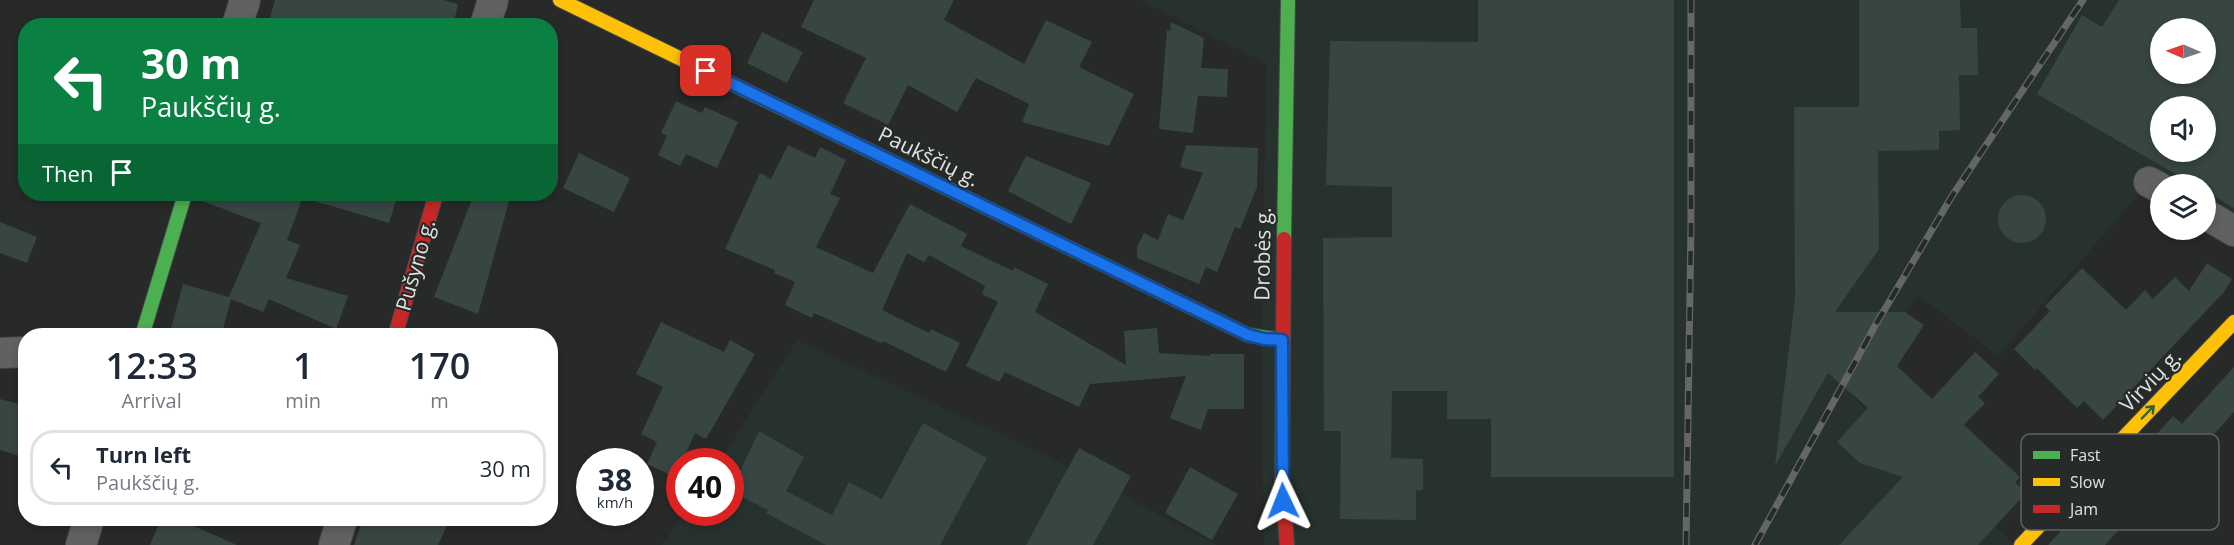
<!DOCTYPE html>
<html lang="en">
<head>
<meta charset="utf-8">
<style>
  :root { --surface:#fff; --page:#f6f6f7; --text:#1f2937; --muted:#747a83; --line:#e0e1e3 }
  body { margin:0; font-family:"Open Sans",sans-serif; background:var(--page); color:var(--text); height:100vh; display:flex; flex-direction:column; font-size:22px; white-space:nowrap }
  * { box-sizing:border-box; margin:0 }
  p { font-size:20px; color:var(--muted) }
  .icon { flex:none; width:33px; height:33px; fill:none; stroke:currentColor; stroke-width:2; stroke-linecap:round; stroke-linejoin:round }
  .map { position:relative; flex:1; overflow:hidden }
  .side { position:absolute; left:18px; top:328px; width:540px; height:198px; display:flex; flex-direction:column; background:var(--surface); border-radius:24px; box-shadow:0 3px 9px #0003 }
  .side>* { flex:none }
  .top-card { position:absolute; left:18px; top:18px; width:540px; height:183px; border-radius:24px; box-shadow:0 3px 9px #0003; background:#0b8043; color:#fff; overflow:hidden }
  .needle { width:39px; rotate:272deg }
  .controls { position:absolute; left:2150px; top:18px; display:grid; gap:12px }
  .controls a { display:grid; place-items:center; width:66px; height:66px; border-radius:50%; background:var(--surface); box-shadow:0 3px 9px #0003; font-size:30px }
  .speed { position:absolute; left:576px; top:448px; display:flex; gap:12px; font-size:30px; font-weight:700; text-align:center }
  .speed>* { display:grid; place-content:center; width:78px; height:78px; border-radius:50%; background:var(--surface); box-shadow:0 3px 9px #0003; line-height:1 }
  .speed small { font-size:15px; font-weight:400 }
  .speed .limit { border:9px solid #d22; background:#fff; color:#111 }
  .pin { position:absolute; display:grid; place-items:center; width:51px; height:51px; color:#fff; margin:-26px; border-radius:12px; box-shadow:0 3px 9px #0006 }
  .me { position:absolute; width:66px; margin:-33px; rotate:358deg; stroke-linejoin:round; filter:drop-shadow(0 0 4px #0008) }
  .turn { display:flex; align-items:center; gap:21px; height:126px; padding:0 24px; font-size:27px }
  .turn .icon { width:78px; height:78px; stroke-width:2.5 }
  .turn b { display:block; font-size:42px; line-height:51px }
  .then { display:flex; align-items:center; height:57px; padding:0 24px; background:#0003; gap:12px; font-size:22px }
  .eta { display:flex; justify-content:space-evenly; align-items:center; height:102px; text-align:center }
  .eta b { font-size:36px; font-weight:600; line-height:42px }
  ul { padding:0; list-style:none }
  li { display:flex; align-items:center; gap:18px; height:75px; margin:0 12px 9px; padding:0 12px; border:3px solid var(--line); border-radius:24px }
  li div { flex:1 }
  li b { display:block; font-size:22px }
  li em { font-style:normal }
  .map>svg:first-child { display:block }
</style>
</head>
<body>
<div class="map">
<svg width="2234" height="545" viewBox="0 0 2234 545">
  <rect width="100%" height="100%" fill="#272a29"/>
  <g fill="#27322e" fill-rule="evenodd">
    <path d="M1140,0H2234V237L2205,220V184L2146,186L1998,356L1918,295L1854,398L2015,545H1264L1261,319L1267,63ZM2160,28H2205V74H2160ZM2160,106H2205V152H2160Z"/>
    <polygon points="797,340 1045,455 1217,545 662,545 684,513 730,513 730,462 719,462"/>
  </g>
  <g fill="#374643" fill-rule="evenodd">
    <polygon points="275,0 443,0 458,4 453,26 286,26 269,21"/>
    <polygon points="814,0 954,0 944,20 1024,64 1046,20 1092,42 1079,67 1134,94 1109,146 1022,122 1029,104 976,78 957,112 908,85 888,125 843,103 866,58 801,27"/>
    <polygon points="1478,0 1674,0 1674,477 1491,477 1491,419 1447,419 1447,391 1392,391 1391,458 1423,459 1423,490 1416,490 1416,520 1340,519 1341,431 1324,431 1323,238 1392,237 1392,187 1326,185 1330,41 1478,42"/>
    <polygon points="1859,0 1960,0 1961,28 1977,28 1978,75 1959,75 1960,130 1939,131 1939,150 1878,151 1879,249 1835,312 1905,312 1924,325 1897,366 1932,399 1975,352 1999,374 1978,397 1985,403 1964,425 2020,477 2015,482 2026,493 1978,545 1839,545 1903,477 1860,463 1837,442 1868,408 1828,373 1775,466 1795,298 1794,107 1859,107"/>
    <path d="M2119,0H2234V208L2205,191V184H2193L2037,94L2082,15L2102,27ZM2160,28H2205V74H2160ZM2160,106H2205V152H2160Z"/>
    <polygon points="1171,22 1204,38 1201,68 1228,69 1227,97 1198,96 1193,133 1159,129 1167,30 1170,31"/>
    <polygon points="762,32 803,52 787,83 747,63"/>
    <polygon points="676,101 702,113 705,107 738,122 717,168 686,154 680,166 658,155 667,136 661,133"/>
    <polygon points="788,145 815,158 820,147 846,160 830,194 840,198 816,247 873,273 910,204 967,234 961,246 1013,271 1014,267 1048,284 1035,312 1126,365 1124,331 1157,328 1159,353 1210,356 1210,354 1244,354 1244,409 1208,409 1201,430 1170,418 1186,376 1090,384 1079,407 1005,372 999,382 966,366 998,302 982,294 985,286 929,255 924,262 907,253 882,310 929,333 931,329 960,343 946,372 883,341 881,343 814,313 812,318 785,305 795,282 774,273 775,270 725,249 760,173 771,179"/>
    <polygon points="1186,145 1258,148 1257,187 1240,229 1235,227 1217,272 1206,267 1199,284 1137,258 1137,247 1144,233 1158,240 1168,214 1183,220 1203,173 1180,167"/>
    <polygon points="579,153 630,178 614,212 563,188"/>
    <polygon points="1026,156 1091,183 1071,224 1008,191"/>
    <polygon points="203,194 304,194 287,240 300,245 286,278 348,296 336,329 269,299 263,312 231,299 222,333 210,330 209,336 169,336 183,284 229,297 261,223 202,201"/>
    <polygon points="312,194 398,194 389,223 311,200"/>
    <polygon points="474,194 511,194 478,314 434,297"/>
    <circle cx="2022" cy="219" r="24"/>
    <polygon points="0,222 37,237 27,263 0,253"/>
    <polygon points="2207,263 2232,279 2224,292 2103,420 2084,401 2077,408 2037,368 2035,370 2014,349 2050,311 2045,306 2082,268 2126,310 2145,290 2153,299 2175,277 2189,291"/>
    <polygon points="661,322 724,352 730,340 755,354 706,439 695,433 682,462 680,462 675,477 647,464 657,442 641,434 663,387 636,374"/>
    <polygon points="2234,367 2234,412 2204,445 2218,457 2164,517 2155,509 2137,528 2128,520 2105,545 2048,545 2074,517 2078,520 2112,486 2110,485 2173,416 2182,424"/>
    <polygon points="0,399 26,406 26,458 0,450"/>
    <polygon points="923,423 987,458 940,545 826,545 766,513 768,510 731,491 759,431 804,457 786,491 832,515 849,482 882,499"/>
    <polygon points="1079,448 1131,476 1093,545 1026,545"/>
    <polygon points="1190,467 1238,494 1212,540 1165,513"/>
    <polygon points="161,519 178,519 237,545 150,545"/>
    <polygon points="363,519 450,519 438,545 354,545"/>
  </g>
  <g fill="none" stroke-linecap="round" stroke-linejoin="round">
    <defs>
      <g id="street">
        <polyline points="237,26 245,0"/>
        <polyline points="485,26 493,0"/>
        <polyline points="2149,182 2160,188"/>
        <polyline points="2205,214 2234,231"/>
        <polyline points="0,353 26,352"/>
        <polyline points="81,545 89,519"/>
        <polyline points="334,545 342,519"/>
      </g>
      <g id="fast">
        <polyline points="868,150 1248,335 1282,340"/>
        <polyline points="1284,239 1288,0"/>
        <polyline points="142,336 185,194"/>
      </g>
      <g id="slow">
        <polyline points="560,0 868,150"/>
        <polyline points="2021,545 2234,322"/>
      </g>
      <g id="jam">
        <polyline points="1284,239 1282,481 1287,545"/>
        <polyline points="395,336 436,194"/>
      </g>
    </defs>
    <use href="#street" stroke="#464847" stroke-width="32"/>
    <use href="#fast" stroke="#464847" stroke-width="16"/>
    <use href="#slow" stroke="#464847" stroke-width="16"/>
    <use href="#jam" stroke="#464847" stroke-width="16"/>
    <use href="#street" stroke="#606261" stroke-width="30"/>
    <use href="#fast" stroke="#4caf50" stroke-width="14"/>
    <use href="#slow" stroke="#ffc107" stroke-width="14"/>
    <use href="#jam" stroke="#c62828" stroke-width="14"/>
    <defs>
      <g id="rail">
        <polyline points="1686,545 1691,226 1691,0"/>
        <polyline points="1755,545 1876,324 1952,196 2083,0"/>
      </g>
    </defs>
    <use href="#rail" stroke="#656666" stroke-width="7"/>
    <use href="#rail" stroke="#262b29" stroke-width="4.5" stroke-dasharray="14" stroke-linecap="butt"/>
  </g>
  <defs><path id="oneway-shaft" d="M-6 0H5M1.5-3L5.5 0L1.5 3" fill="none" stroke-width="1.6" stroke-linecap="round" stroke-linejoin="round" transform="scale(1.5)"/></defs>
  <use stroke="#356039" href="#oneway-shaft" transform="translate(2148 412) rotate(-46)"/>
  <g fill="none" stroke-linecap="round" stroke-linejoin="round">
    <defs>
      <polyline id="route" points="706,71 1248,335 1264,339 1282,340 1283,501"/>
    </defs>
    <use href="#route" stroke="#114b97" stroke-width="15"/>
    <use href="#route" stroke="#1a73e8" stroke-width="10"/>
  </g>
  <g text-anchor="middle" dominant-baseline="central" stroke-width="4.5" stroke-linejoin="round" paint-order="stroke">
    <g font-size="21" fill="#dfe2e1" stroke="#262b29">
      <text transform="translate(929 156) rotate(26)">Paukščių g.</text>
      <text transform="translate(1262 254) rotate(-89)">Drobės g.</text>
      <text transform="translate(415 265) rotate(-74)">Pušyno g.</text>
      <text transform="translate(2150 380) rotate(-46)">Virvių g.</text>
    </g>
  </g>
  <rect x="2021" y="434" width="198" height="96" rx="9" fill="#262b29" stroke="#5e6260" stroke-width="1.5"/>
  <rect x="2033" y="451" width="27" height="8" fill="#4caf50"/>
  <rect x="2033" y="478" width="27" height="8" fill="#ffc107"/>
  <rect x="2033" y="505" width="27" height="8" fill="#c62828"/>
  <g font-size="16" fill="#dfe2e1">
    <text x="2070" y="461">Fast</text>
    <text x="2070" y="488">Slow</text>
    <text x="2070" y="515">Jam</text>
  </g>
</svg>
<div class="controls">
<a><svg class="needle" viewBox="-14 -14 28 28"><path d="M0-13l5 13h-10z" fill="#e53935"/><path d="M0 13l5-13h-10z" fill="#747a83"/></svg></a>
<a><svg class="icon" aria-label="sound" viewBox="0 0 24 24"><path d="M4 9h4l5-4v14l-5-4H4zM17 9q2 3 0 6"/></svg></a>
<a><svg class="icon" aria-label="layers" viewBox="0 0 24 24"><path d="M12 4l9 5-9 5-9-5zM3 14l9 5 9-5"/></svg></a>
</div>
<div class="speed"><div>38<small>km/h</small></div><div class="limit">40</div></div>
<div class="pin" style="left:706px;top:71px;background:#d93025"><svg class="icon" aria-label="arrive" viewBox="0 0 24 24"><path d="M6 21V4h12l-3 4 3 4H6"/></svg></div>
<svg class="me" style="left:1283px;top:501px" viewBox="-20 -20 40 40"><path d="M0-17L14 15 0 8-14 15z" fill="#1a73e8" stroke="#fff" stroke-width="4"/></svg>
<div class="top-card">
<div class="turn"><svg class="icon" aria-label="left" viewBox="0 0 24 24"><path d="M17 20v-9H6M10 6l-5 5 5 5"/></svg><div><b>30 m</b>Paukščių g.</div></div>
<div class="then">Then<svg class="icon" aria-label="arrive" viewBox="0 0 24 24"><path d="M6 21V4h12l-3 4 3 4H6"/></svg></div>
</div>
<section class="side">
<div class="eta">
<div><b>12:33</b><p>Arrival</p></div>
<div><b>1</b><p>min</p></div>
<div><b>170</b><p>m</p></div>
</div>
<ul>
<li><svg class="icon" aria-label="left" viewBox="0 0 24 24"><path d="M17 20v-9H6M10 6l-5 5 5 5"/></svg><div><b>Turn left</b><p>Paukščių g.</p></div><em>30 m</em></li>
</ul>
</section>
</div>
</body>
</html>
